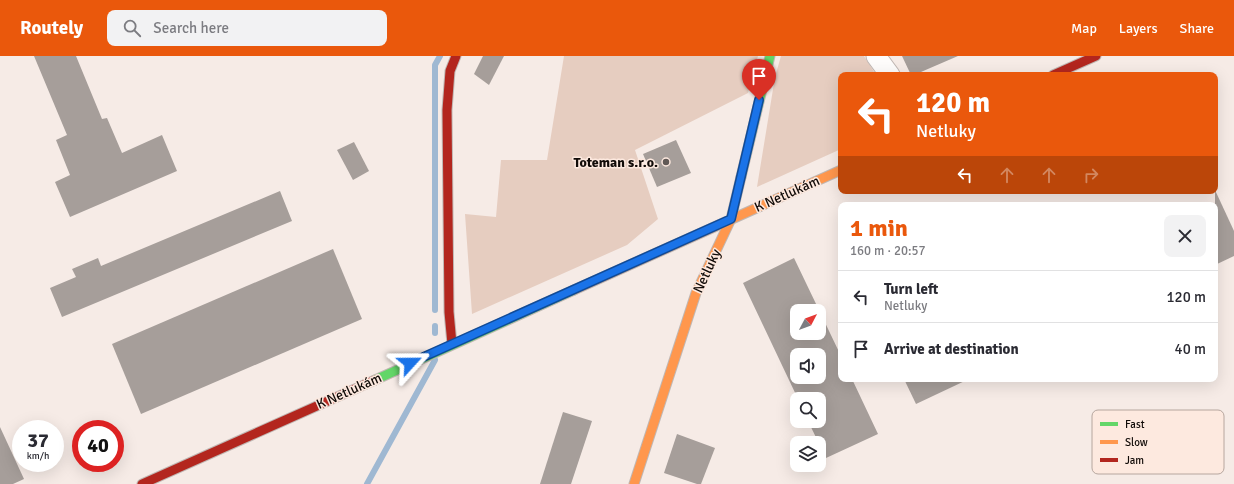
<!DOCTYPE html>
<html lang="en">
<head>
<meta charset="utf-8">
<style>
  :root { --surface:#fff; --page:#f2f2f3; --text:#2b2b33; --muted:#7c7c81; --line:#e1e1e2; --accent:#ea580c }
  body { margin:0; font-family:Signika,sans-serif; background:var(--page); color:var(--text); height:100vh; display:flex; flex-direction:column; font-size:15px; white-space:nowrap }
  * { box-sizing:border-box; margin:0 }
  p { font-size:13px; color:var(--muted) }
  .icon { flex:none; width:22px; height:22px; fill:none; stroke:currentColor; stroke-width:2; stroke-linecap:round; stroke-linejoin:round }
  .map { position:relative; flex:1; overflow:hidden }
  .drawer { position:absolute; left:838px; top:146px; width:380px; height:180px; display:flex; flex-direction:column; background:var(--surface); border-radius:8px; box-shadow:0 4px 16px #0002 }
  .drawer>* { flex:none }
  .top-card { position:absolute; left:838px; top:16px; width:380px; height:122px; border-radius:8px; box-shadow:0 4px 16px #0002; background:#ea580c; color:#fff; overflow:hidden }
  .needle { width:26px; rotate:49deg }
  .buttons { position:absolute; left:790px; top:248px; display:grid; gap:8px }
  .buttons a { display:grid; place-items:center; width:36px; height:36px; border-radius:8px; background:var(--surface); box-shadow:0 4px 16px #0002; font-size:20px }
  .speed { position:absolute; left:12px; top:364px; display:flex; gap:8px; font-size:20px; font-weight:700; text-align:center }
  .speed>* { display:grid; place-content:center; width:52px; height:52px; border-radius:50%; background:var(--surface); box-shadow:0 4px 16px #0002; line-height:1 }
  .speed small { font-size:10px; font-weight:400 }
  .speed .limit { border:6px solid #d22; background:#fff; color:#111 }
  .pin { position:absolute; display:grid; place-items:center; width:34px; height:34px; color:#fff; margin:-41px -17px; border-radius:50% 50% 50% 0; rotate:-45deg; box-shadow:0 0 4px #0007 }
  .pin .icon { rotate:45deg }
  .me { position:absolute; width:44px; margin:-22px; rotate:66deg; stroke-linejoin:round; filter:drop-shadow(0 0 3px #0008) }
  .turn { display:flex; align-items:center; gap:14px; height:84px; padding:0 12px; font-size:18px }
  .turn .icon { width:52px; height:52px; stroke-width:2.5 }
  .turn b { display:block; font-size:28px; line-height:34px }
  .lanes { display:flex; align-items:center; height:38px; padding:0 12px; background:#0003; justify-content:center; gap:20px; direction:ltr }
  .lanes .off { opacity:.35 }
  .round { display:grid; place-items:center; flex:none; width:42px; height:42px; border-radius:8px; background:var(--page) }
  .headline { display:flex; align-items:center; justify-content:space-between; height:68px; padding:0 12px }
  h1 { font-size:24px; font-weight:700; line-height:30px; color:var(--accent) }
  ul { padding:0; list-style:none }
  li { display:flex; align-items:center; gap:12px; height:52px; padding:0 12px; border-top:1px solid var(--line) }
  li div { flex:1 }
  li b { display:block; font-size:15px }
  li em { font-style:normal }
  header { display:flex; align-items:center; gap:24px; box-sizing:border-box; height:56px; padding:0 20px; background:var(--accent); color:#fff }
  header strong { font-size:19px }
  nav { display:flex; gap:22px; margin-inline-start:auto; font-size:14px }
  .search { width:280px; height:36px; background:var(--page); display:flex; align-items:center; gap:10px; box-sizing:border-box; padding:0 14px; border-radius:8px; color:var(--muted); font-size:15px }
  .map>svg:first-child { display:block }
</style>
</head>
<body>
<header>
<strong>Routely</strong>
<div class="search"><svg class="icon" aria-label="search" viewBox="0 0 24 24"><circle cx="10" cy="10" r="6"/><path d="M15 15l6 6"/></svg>Search here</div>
<nav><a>Map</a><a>Layers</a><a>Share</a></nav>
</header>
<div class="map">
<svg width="1234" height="428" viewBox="0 0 1234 428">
  <rect width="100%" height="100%" fill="#f6ebe6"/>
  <g fill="#e6cdc0">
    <polygon points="564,0 758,0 748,37 635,94 658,163 627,189 472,258 465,158 496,161 501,104 547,104"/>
    <polygon points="781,0 864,0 876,19 841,19 841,93 757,131 775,21"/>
  </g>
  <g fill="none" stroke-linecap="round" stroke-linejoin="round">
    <g stroke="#9fb8d2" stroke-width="6">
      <polyline points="435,254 435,9 440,0"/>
      <polyline points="435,277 435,270"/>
      <polyline points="367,428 435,304"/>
    </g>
  </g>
  <g fill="#a69e9a" fill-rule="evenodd">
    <polygon points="34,0 76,0 102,63 107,62 122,97 162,79 177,115 70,161 55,126 70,119 56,84 67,79"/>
    <polygon points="483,0 504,0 489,29 474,18"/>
    <polygon points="902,0 958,0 914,19 911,19"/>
    <polygon points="676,84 691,117 657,131 643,98"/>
    <polygon points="354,86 369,115 353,124 337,94"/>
    <polygon points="1215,134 1234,175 1234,200 1215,209"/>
    <polygon points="280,135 292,165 62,261 50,232 76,221 72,213 98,202 101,210"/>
    <polygon points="333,193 362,263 141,358 112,288"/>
    <path d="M794,202L841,300V323H852L878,378L826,402L808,365H819V343H798L743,227ZM797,255H819V277H797ZM797,299H819V321H797Z"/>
    <polygon points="904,323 969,323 916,348"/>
    <polygon points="563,356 592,365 571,428 540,428"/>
    <polygon points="0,371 24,423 13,428 0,428"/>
    <polygon points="677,378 715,392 701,428 697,428 664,417"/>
  </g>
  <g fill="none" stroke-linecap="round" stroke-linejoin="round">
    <defs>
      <polyline id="street" points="876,0 890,19"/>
      <g id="fast">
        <polyline points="741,121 770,0"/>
        <polyline points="375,324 574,234"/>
      </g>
      <g id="slow">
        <polyline points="574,234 841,114"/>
        <polyline points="634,428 696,237 731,163 741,121"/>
      </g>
      <g id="jam">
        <polyline points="1053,19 1096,0"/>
        <polyline points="452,288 449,256 447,54 450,15 456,0"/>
        <polyline points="142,428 375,324"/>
      </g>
    </defs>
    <use href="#street" stroke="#c0b7b3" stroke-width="21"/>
    <use href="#fast" stroke="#c0b7b3" stroke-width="11"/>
    <use href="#slow" stroke="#c0b7b3" stroke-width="11"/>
    <use href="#jam" stroke="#c0b7b3" stroke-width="11"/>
    <use href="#street" stroke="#fefcfb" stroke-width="19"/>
    <use href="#fast" stroke="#63d668" stroke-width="9"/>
    <use href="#slow" stroke="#ff974d" stroke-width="9"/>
    <use href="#jam" stroke="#b3261e" stroke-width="9"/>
  </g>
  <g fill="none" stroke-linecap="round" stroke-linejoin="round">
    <defs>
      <polyline id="route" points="410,307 731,163 759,44"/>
    </defs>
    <use href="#route" stroke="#114b97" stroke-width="10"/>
    <use href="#route" stroke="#1a73e8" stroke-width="7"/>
  </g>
  <circle fill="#615956" stroke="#fde9df" stroke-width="1.5" cx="666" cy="106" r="4"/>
  <g text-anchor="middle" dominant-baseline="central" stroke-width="3" stroke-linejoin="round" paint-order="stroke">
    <g font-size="14" font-weight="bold" fill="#110b08" stroke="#fde9df" text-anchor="end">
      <text x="658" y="106">Toteman s.r.o.</text>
    </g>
    <g font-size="14" fill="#110b08" stroke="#fde9df">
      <text transform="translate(787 138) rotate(-24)">K Netlukám</text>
      <text transform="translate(707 215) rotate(-65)">Netluky</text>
      <text transform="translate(349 335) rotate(-24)">K Netlukám</text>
    </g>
  </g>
  <rect x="1092" y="354" width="132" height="64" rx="6" fill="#fde9df" stroke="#b6a69e" stroke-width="1"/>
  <rect x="1100" y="366" width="18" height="4" fill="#63d668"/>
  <rect x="1100" y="384" width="18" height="4" fill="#ff974d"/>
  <rect x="1100" y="402" width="18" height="4" fill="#b3261e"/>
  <g font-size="11" fill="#110b08">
    <text x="1125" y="372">Fast</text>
    <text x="1125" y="390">Slow</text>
    <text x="1125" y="408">Jam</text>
  </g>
</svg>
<div class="buttons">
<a><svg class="needle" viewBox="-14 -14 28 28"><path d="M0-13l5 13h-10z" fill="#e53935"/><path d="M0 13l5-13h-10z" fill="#7c7c81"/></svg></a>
<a><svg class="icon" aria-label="sound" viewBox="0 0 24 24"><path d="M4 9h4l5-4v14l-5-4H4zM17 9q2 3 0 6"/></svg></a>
<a><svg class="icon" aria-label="search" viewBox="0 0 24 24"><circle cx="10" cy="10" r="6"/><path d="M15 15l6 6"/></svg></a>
<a><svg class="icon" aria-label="layers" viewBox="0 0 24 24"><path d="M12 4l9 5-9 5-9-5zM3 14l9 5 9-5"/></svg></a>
</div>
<div class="speed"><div>37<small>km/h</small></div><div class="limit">40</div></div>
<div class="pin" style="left:759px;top:44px;background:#d93025"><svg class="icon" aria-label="arrive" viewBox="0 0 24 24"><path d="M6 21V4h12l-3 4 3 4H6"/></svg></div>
<svg class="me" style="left:410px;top:307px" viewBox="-20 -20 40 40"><path d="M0-17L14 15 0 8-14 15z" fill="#1a73e8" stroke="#fff" stroke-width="4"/></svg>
<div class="top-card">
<div class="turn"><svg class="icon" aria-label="left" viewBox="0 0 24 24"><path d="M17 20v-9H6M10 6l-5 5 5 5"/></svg><div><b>120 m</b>Netluky</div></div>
<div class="lanes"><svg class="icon" aria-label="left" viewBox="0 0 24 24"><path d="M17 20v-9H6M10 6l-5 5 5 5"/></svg><svg class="icon off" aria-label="ahead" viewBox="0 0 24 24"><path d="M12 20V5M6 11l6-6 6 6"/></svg><svg class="icon off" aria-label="ahead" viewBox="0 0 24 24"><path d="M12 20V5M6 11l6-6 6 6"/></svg><svg class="icon off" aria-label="right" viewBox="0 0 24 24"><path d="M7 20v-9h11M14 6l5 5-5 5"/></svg></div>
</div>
<section class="drawer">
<div class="headline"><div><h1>1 min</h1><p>160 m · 20:57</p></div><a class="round"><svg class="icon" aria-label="close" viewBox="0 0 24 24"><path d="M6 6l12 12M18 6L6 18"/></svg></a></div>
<ul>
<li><svg class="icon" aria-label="left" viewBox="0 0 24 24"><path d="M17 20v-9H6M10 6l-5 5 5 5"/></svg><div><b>Turn left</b><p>Netluky</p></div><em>120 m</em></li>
<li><svg class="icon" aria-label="arrive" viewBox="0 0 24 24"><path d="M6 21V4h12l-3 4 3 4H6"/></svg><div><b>Arrive at destination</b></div><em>40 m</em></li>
</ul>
</section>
</div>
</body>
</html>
